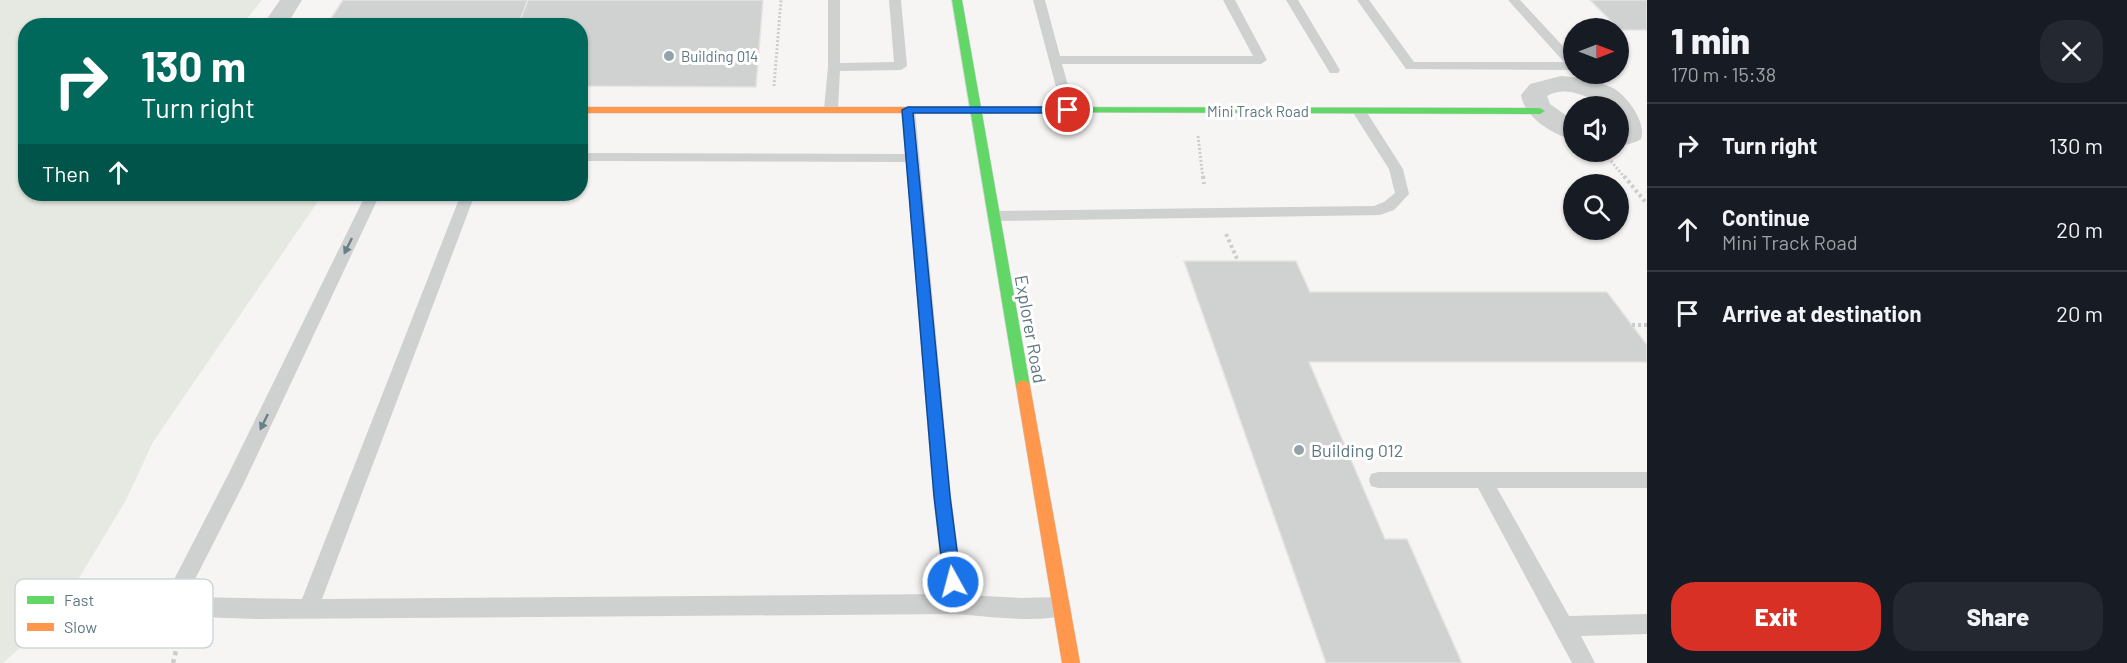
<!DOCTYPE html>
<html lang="en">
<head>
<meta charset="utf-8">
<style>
  :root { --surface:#171b24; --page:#242831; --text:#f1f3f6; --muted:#9ea1a6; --line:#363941; --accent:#d93025 }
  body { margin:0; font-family:Barlow,sans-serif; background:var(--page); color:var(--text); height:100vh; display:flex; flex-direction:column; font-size:22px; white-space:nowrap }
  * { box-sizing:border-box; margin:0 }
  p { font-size:20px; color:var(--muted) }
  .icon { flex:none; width:33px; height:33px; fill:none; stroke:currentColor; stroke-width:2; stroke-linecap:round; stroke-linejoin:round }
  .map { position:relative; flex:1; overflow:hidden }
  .side { display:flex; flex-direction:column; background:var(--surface); width:480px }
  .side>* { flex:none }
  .banner { position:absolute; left:18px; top:18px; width:570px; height:183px; border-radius:24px; box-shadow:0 2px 4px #0004; background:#00695c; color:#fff; overflow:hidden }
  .needle { width:39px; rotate:90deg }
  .buttons { position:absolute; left:1563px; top:18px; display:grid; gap:12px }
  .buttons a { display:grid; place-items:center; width:66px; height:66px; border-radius:50%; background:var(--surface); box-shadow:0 2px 4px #0004; font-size:30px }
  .pin { position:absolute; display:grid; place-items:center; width:51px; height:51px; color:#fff; margin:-26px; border:3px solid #fff; border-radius:50%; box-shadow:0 2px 6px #0007 }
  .me { position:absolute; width:66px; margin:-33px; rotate:353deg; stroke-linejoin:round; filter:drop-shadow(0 0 4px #0008) }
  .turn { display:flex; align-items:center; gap:21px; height:126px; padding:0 24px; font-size:27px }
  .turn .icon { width:78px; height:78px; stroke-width:2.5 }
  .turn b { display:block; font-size:42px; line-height:51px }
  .then { display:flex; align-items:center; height:57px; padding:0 24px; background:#0003; gap:12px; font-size:22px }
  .round { display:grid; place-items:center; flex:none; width:63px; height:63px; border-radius:24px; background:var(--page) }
  .summary { display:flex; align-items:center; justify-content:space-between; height:102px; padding:0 24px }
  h1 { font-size:36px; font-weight:800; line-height:45px }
  .primary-button { display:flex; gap:12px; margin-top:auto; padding:12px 24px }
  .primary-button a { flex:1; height:69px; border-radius:24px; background:var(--accent); color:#fff; font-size:24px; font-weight:800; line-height:69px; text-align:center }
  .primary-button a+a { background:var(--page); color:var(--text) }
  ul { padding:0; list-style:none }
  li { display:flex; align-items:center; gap:18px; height:84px; padding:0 24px; border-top:2px solid var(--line) }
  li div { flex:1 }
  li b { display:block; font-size:22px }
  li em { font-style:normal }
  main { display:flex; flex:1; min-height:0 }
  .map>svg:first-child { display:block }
</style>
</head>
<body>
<main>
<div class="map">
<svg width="1647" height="663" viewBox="0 0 1647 663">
  <rect width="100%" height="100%" fill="#f6f5f3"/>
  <polygon fill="#e6e9e1" points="0,0 262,0 242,25 26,26 26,194 323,194 153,442 126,500 76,583 22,646 3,663 0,663"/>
  <g fill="#d0d1d1" stroke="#e5e4e3" stroke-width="1.5">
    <polygon points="343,0 528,0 518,26 326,26"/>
    <polygon points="528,0 763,0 756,87 580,86 580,26 518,26"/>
    <polygon points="1590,0 1647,0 1647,30 1620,30"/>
    <polygon points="1184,261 1296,261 1310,292 1607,292 1647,345 1647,362 1309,362 1385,539 1407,539 1462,663 1326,663"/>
  </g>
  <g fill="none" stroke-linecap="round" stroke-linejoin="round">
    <defs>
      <g id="fast">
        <polygon points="952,0 962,0 1030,386 1028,390 1018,390 1016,386"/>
        <polygon points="993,107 1540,108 1545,111 1540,114 989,112 989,108"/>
      </g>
      <g id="slow">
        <polygon points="580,107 993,107 998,110 993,113 580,113"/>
        <polygon points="1023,380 1028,382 1030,386 1080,663 1062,663 1016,386 1018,382"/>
      </g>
    </defs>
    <use href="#fast" stroke="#d2d3d3" stroke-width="1"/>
    <use href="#slow" stroke="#d2d3d3" stroke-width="1"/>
    <g stroke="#cccdce" stroke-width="3" stroke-dasharray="2 2" stroke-linecap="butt">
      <polyline points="774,86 781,0"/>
      <polyline points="1198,136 1203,178"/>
      <polyline points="1611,161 1625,178"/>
    </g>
    <g stroke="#cccdce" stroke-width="4" stroke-dasharray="3 3" stroke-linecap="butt">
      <polyline points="1203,176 1204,184"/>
      <polyline points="1624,176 1647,204"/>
      <polyline points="1226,234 1238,261"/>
      <polyline points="1632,325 1647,325"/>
    </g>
    <polyline stroke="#cccdce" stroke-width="4.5" stroke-dasharray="4 4" stroke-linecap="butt" points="173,663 180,634"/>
    <g fill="#cfd0d0" fill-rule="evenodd">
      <polygon points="828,0 840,0 840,63 894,62 889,0 901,0 907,66 901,70 840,71 838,109 831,113 824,109 828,67"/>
      <polygon points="1033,0 1045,0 1060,56 1253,56 1223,0 1235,0 1267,60 1261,64 1062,64 1075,110 1073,113 1063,113"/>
      <polygon points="1286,0 1298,0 1340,70 1338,73 1330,73"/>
      <polygon points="1357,0 1369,0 1414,62 1564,62 1508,0 1520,0 1574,58 1574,70 1406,69"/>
      <path d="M908,106L915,110L951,496L964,595L1021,598L1061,597L1068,600L1071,607L1068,614C1042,624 984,616 955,614L257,619L171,616L164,613L161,606L164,599L229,473L366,194H380L243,485L186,597L302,599L461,194H475L322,599L944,594L933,496L906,162L580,161V153L905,154L901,110Z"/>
      <polygon points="1359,107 1364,108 1403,169 1409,194 1394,210 1380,215 994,221 987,216 994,211 1374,206 1384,202 1395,193 1389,169 1352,111"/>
      <polygon points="1378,472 1647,472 1647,488 1497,488 1569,616 1647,614 1647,634 1581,636 1595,663 1572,663 1478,488 1378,488 1371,486 1369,480 1371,474"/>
    </g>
    <g fill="#cfd0d0" fill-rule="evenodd">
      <polygon points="280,0 302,0 286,26 262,26"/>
      <path d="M1561,76C1578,77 1596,81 1611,87C1626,94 1647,122 1641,139C1635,143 1625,145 1618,146V128L1623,127L1618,116V106C1594,106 1573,82 1547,96L1550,104L1574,121V140C1553,135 1525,118 1521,95L1530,84Z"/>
    </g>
    <use href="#fast" fill="#63d668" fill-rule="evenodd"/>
    <use href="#slow" fill="#ff974d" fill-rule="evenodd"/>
  </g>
  <defs><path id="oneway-solid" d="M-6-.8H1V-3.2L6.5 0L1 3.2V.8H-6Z" transform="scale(1.5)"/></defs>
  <g fill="#698089">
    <use href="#oneway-solid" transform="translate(348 246) rotate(116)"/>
    <use href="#oneway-solid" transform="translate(264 422) rotate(116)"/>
  </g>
  <polygon fill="#1a73e8" stroke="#114b97" stroke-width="1.5" points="908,107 1068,107 1074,110 1068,113 913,113 950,496 961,582 959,588 953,590 947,588 944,582 934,496 902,110"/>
  <g fill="#93a3a9" stroke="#fff" stroke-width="2">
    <circle cx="669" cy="56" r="6"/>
    <circle cx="1299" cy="450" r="6"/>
  </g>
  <g text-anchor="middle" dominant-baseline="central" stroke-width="6" stroke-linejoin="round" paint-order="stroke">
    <g font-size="15" fill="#5e7781" stroke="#fff" text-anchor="start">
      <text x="681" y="56">Building 014</text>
    </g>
    <g font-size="15" fill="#5e7781" stroke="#fff">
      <text x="1258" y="111">Mini Track Road</text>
    </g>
    <g font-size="18" fill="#5e7781" stroke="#fff">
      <text transform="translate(1031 329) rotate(80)">Explorer Road</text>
    </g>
    <g font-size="18" fill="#5e7781" stroke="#fff" text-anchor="start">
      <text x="1311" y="450">Building 012</text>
    </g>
  </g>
  <rect x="15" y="579" width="198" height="69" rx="9" fill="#fff" stroke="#cfd6d9" stroke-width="1.5"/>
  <rect x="27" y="596" width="27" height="8" fill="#63d668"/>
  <rect x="27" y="623" width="27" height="8" fill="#ff974d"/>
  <g font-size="16" fill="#5e7781">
    <text x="64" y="606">Fast</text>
    <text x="64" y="633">Slow</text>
  </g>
</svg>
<div class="buttons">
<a><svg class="needle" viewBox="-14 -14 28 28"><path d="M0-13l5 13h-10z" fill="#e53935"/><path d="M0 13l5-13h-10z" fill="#9ea1a6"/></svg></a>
<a><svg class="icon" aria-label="sound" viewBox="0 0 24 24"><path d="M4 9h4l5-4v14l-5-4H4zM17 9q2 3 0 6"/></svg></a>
<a><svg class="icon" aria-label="search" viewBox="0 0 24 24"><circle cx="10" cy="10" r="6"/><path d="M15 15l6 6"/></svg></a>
</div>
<div class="pin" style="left:1068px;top:110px;background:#d93025"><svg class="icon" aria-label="arrive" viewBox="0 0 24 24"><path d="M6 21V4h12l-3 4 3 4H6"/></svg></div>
<svg class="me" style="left:953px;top:582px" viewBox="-20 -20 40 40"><circle r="17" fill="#1a73e8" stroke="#fff" stroke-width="3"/><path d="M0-11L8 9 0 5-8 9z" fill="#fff"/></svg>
<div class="banner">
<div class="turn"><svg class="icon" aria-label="right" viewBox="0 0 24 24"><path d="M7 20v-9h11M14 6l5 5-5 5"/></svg><div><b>130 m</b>Turn right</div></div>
<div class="then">Then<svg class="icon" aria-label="ahead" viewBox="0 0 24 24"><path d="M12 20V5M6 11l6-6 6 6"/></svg></div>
</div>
</div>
<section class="side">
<div class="summary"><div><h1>1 min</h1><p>170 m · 15:38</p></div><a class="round"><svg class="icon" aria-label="close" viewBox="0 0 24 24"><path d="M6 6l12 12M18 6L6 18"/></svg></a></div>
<ul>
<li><svg class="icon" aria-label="right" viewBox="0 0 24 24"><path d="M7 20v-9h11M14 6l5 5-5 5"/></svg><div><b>Turn right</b></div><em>130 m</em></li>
<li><svg class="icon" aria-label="ahead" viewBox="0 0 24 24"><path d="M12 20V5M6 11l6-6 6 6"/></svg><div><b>Continue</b><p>Mini Track Road</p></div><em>20 m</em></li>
<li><svg class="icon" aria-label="arrive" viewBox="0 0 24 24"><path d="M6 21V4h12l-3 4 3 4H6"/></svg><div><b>Arrive at destination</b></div><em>20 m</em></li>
</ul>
<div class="primary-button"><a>Exit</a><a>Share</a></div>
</section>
</main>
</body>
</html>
